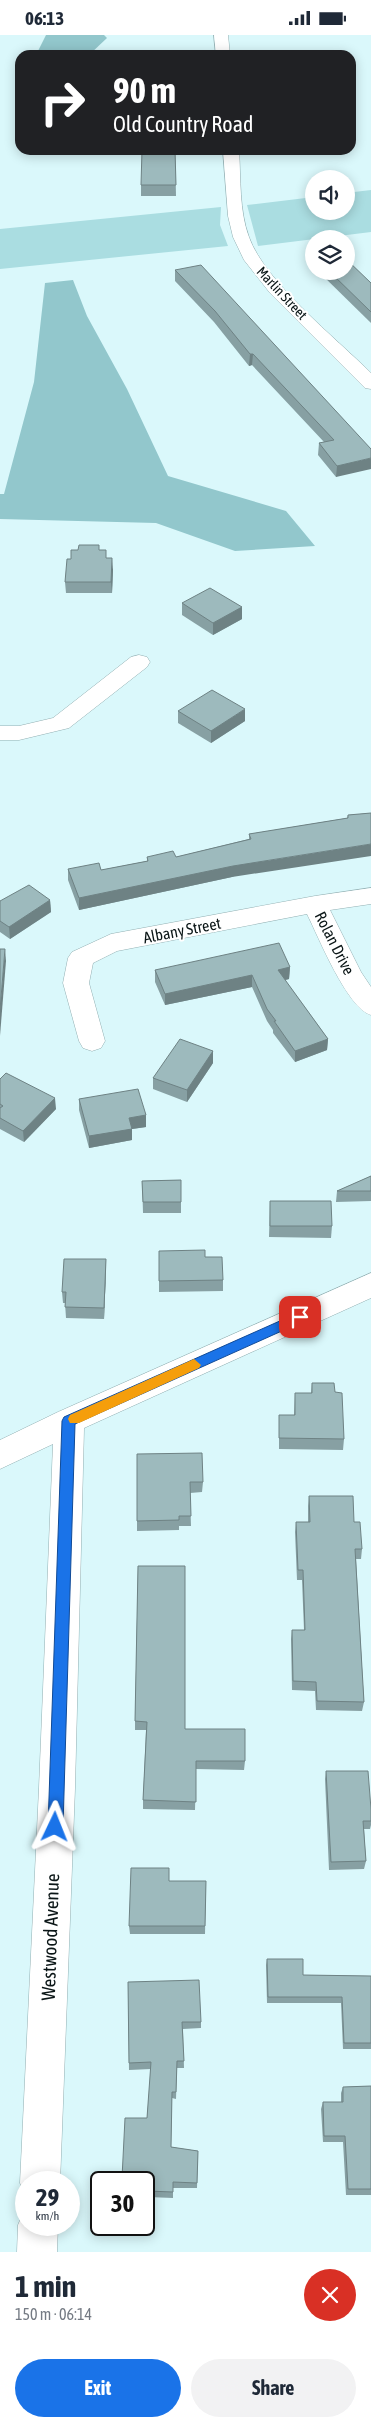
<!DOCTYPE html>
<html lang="en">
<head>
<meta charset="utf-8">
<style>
  :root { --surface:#fff; --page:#f2f2f3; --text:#1f2937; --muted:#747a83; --accent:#1a73e8 }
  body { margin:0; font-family:"Asap Condensed",sans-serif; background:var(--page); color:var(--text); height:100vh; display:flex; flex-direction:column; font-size:19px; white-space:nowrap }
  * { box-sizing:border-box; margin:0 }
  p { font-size:16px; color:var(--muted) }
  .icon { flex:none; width:28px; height:28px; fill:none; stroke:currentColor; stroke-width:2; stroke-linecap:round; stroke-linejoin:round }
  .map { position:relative; height:2217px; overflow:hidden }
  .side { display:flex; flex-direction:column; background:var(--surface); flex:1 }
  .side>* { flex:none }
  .top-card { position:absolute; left:15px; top:15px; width:341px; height:105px; border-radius:15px; box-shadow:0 2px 12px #0003; background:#202124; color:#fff; overflow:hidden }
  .fabs { position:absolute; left:305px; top:135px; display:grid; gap:10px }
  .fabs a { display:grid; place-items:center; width:50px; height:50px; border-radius:50%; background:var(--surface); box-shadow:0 2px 12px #0003; font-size:25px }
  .speed { position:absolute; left:15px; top:2136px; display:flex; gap:10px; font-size:25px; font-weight:700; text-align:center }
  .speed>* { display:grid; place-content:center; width:65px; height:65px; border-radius:50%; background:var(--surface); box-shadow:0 2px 12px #0003; line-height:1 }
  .speed small { font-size:12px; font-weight:400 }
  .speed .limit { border:2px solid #111; border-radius:8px; background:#fff; color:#111 }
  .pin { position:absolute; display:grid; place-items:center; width:42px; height:42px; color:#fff; margin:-21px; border-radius:10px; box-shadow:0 2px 8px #0006 }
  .me { position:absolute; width:55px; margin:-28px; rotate:2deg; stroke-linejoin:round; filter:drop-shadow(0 0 4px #0008) }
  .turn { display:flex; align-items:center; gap:18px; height:105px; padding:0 15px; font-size:22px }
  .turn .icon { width:65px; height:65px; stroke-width:2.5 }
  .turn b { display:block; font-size:35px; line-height:42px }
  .round { display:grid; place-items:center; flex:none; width:52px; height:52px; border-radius:26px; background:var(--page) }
  .head { display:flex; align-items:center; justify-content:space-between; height:85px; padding:0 15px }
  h1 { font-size:30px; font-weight:700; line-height:38px }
  .primary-button { display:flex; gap:10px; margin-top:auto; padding:10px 15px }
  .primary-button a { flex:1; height:58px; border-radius:30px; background:var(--accent); color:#fff; font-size:20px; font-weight:700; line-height:58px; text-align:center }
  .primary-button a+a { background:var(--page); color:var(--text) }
  .status { display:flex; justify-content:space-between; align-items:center; height:35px; padding:0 25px; background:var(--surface); direction:ltr }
  .status svg { height:14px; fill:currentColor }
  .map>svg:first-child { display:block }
</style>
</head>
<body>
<div class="status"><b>06:13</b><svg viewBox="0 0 49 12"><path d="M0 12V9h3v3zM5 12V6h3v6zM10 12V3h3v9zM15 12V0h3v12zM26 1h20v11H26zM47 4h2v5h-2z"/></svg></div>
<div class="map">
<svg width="371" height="2217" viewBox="0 0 371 2217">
  <rect width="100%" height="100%" fill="#daf8fb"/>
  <g fill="#aadde1">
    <polygon points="371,155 371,197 258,211 247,170 314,162 314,176 346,176 346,158"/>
    <polygon points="221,172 220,190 228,211 0,234 0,194"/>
  </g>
  <g fill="#92c7cc">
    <polygon points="46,0 104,0 107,3 89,20 36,20"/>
    <polygon points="73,245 87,281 127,354 168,441 286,476 315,511 235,516 156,488 0,484 0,459 4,459 34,347 45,248"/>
  </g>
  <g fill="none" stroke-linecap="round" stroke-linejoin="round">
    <defs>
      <g id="minor">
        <polygon points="214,0 228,0 230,20 216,20"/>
        <path d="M223,115H239C241,144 239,175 249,202C265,247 336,303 371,338V354L365,353L270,258L244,225L233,202L228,181Z"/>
        <polygon points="139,620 147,622 150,627 147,632 69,693 19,705 0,705 0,691 19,691 53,683 131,622"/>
        <path d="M371,853V869L330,875L361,937L371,952V980C347,973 319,903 307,879L117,916L93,928L89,948L105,1006L101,1013L92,1016L83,1013L79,1006L63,948L68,923L72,917L111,899L315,861Z"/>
        <polygon points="371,1238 371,1263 84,1393 75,1753 60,2148 26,2148 26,2162 20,2148 39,1753 53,1409 0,1434 0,1405 58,1377"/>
        <polygon points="26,2175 26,2190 58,2190 57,2217 17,2217 18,2190 24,2176"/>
      </g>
    </defs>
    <use href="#minor" stroke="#92afb2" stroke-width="1"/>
    <use href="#minor" fill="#fff" fill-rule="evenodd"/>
  </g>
  <g fill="#87a0a3">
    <polygon points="175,115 176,161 141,161 141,150"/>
    <polygon points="314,214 314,232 307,226 308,215"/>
    <polygon points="175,235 371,414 336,442 318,420 319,408 324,407 252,330 249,331 214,287 175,246"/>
    <polygon points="318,236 346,236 371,248 371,288"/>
    <polygon points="100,515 106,515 106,523 113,535 112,558 66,558 65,547 71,524"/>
    <polygon points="182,568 242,572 242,584 213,600 182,580"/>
    <polygon points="178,676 245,686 211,708 178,688"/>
    <polygon points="371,778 232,842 79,875 68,845 68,834 101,835 147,826 147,822 176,822 249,804 249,799 347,783 348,780"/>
    <polygon points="50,865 51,877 10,904 0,897 0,866"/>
    <polygon points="290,932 289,944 285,945 328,1004 327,1015 295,1027 273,998 273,995 267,986 252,952 165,970 155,947 155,935"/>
    <polygon points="213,1016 213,1028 187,1067 153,1054 153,1043"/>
    <polygon points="0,1044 56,1074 24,1107 0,1094"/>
    <polygon points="79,1064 146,1080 146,1092 132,1094 132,1105 89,1113 79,1075"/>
    <polygon points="371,1141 371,1166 336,1167 337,1156"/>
    <polygon points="181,1145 181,1178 143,1178 142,1146"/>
    <polygon points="270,1166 332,1191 331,1203 269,1202"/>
    <polygon points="159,1216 205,1222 223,1245 223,1256 159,1257"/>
    <polygon points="106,1224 106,1235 104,1284 66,1283 65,1268 63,1268 62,1257"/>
    <polygon points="312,1348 335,1357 344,1404 343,1415 279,1414 279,1380 294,1380 295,1358 311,1358"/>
    <polygon points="137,1419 203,1447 202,1457 190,1458 191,1491 179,1491 179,1495 137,1496"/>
    <polygon points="309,1461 354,1487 362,1514 361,1524 356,1524 364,1667 362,1676 316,1675 315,1656 292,1655 291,1604 292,1595 304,1595 302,1545 297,1545 295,1497 296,1487 308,1487 308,1471"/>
    <polygon points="138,1531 185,1694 245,1726 244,1735 196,1734 195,1775 143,1774 143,1765 146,1695 135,1695 135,1686"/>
    <polygon points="326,1736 371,1774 371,1790 370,1794 364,1794 366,1826 364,1834 329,1835 325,1744"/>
    <polygon points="169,1846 206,1846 205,1899 130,1899 129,1891"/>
    <polygon points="267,1924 303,1940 371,1941 371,2014 343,2014 341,1968 267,1968 266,1930"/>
    <polygon points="128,1947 201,1987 201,1993 183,1994 184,2033 177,2033 176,2064 172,2063 171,2112 198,2116 197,2153 173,2153 173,2163 148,2162 147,2149 144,2149 144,2148 122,2148 122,2143 147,2083 151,2034 129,2035"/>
    <polygon points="371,2051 371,2160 346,2160 343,2107 323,2107 321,2074 323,2067 341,2067 341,2058 343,2052"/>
  </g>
  <g fill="#6e8284">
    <polygon points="250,319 253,319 252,330 249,331"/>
    <polygon points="371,423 371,434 336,442 337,431"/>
    <polygon points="112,523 113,535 112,558 111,547"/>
    <polygon points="242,572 242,584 213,600 213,588"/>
    <polygon points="245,674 245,686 211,708 211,696"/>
    <polygon points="371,809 371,821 232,842 79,875 79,863 233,831"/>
    <polygon points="50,865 51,877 10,904 9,892"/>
    <polygon points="5,914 6,926 0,1001 0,975"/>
    <polygon points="290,932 289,944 277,947 278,935"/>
    <polygon points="252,940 252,952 165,970 165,959"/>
    <polygon points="328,1004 327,1015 295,1027 295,1016"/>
    <polygon points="213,1016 213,1028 187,1067 187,1055"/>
    <polygon points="55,1063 56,1074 24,1107 23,1096"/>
    <polygon points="146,1080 146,1092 132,1094 132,1105 89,1113 89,1101 129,1083"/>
    <polygon points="106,1224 106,1235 104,1284 104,1273"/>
  </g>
  <g fill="#9dbabd" stroke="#6e8284">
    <polygon points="142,115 175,115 176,150 141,150"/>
    <polygon points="314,214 314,221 308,215"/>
    <polygon points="346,224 371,248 371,277 329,236 346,236"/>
    <polygon points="201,230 371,414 371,423 337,431 319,408 334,405 253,319 250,319 215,276 175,235"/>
    <polygon points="79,510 99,510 99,515 106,515 106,523 112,523 111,547 65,547 67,524 71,524 71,515 78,515"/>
    <polygon points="210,553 242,572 213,588 182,568"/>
    <polygon points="212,655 245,674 211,696 178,676"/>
    <polygon points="371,778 371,809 233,831 79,863 68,834 99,828 101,835 148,826 147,822 173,816 176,822 251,804 249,799 348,783 348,780"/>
    <polygon points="29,850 50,865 9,892 0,886 0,866"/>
    <polygon points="279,908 290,932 278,935 328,1004 295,1016 274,986 276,986 267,974 252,940 165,959 155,935"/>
    <polygon points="0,914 5,914 0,975"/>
    <polygon points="180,1004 213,1016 187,1055 153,1043"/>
    <polygon points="6,1038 55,1063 23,1096 0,1083 0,1073 3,1071 0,1069 0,1044"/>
    <polygon points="138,1054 146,1080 129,1083 132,1094 89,1101 79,1064"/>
    <polygon points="371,1141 371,1156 337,1156"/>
    <polygon points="181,1145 181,1167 143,1167 142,1146"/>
    <polygon points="270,1166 331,1166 332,1191 270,1191"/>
    <polygon points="205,1215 205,1222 222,1222 223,1245 159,1246 159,1216"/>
    <polygon points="64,1224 106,1224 104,1273 65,1272 66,1257 62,1257"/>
    <polygon points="312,1348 334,1348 335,1357 342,1358 344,1404 279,1403 279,1380 295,1380 295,1358 312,1358"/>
    <polygon points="202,1418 203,1447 190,1447 191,1481 179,1481 179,1485 137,1486 137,1419"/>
    <polygon points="309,1461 353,1461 354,1487 360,1487 362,1514 355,1514 364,1667 317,1666 316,1647 293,1646 292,1595 305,1595 303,1535 298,1535 296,1487 310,1487"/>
    <polygon points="138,1531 185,1531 185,1694 245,1694 245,1726 196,1726 196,1767 143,1765 147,1687 135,1686"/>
    <polygon points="326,1736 368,1736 371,1774 371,1786 363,1786 366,1826 331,1827"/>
    <polygon points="131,1833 169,1833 169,1846 206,1846 205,1891 129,1891"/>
    <polygon points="267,1924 303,1924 303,1940 371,1941 371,2008 344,2008 342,1962 268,1962"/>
    <polygon points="199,1945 201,1987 182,1987 184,2026 177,2026 176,2057 172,2057 171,2112 198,2116 197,2148 173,2147 173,2157 147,2156 147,2143 122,2143 125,2083 147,2083 151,2027 129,2028 128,1947"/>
    <polygon points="371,2051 371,2154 348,2154 345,2101 324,2101 323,2067 343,2067 343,2052"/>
  </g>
  <polygon fill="#1a73e8" stroke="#114b97" points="300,1277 306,1282 304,1286 75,1389 63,1792 60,1797 55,1799 50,1797 48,1792 62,1386 64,1382"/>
  <polygon fill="#f59e0b" points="194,1324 201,1330 199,1333 79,1388 70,1388 68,1384 70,1380"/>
  <g text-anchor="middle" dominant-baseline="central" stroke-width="4" stroke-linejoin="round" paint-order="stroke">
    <g font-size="14" fill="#0b1617" stroke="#fff">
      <text transform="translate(282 258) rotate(47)">Marlin Street</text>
    </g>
    <g font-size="16" fill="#0b1617" stroke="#fff">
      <text transform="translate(182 895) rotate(-11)">Albany Street</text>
      <text transform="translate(335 908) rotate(63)">Rolan Drive</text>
    </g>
    <g font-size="19" fill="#0b1617" stroke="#fff">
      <text transform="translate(50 1902) rotate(-88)">Westwood Avenue</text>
    </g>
  </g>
</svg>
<div class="fabs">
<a><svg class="icon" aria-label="sound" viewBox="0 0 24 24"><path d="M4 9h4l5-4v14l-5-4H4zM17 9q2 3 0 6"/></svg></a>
<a><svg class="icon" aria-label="layers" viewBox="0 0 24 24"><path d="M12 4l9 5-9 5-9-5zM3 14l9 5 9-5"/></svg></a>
</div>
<div class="speed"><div>29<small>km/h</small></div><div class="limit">30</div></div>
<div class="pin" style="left:300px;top:1282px;background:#d93025"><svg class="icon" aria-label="arrive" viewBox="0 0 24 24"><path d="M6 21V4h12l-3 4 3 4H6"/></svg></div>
<svg class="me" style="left:55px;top:1792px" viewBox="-20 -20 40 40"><path d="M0-17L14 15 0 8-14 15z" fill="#1a73e8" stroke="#fff" stroke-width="4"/></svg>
<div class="top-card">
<div class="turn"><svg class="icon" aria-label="right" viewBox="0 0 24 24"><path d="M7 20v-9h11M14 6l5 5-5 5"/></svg><div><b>90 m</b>Old Country Road</div></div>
</div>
</div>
<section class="side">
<div class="head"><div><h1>1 min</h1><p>150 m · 06:14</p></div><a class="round" style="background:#d93025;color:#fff"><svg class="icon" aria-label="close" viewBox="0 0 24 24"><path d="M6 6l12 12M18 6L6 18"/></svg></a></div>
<div class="primary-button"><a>Exit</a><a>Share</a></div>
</section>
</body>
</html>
